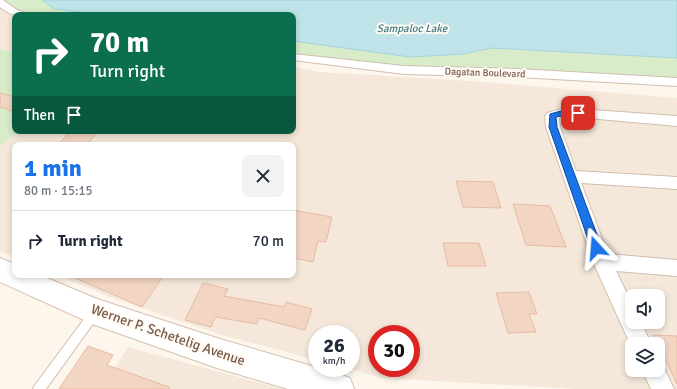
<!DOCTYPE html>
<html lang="en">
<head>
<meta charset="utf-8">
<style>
  :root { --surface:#fff; --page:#f2f2f3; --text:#1f2937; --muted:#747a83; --line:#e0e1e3; --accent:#1a73e8 }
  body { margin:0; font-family:Signika,sans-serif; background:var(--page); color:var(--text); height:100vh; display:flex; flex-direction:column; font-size:15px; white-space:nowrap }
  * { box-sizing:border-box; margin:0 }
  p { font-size:13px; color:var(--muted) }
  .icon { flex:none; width:22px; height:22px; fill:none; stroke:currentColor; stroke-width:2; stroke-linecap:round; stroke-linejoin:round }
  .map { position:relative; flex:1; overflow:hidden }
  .side { position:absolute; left:12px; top:142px; width:284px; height:136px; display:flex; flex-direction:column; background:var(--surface); border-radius:8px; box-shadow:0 2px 6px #0003 }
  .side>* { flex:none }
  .guide { position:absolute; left:12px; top:12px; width:284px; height:122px; border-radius:8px; box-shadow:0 2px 6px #0003; background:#0b6e4f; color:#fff; overflow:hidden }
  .buttons { position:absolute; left:625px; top:289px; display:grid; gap:8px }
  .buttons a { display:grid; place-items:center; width:40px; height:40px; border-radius:8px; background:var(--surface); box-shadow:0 2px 6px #0003; font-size:20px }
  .speed { position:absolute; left:308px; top:325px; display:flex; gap:8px; font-size:20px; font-weight:700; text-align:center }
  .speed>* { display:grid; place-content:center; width:52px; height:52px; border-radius:50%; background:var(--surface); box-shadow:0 2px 6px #0003; line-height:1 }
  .speed small { font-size:10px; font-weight:400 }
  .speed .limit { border:6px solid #d22; background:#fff; color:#111 }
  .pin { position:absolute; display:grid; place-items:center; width:34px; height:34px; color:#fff; margin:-17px; border-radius:8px; box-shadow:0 2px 6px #0006 }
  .me { position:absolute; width:44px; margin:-22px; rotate:341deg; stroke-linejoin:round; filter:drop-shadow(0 0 3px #0008) }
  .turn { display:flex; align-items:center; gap:14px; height:84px; padding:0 12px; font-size:18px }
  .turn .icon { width:52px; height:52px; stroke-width:2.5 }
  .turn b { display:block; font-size:28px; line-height:34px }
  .then { display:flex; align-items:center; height:38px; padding:0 12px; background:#0003; gap:8px; font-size:15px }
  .round { display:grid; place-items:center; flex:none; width:42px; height:42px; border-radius:8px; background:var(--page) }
  .overview { display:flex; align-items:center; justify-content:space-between; height:68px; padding:0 12px }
  h1 { font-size:24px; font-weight:700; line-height:30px; color:var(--accent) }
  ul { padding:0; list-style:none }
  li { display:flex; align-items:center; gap:12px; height:60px; padding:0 12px; border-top:1px solid var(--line) }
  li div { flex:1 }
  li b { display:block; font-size:15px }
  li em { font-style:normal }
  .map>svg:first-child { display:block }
</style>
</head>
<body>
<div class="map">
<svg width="677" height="389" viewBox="0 0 677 389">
  <rect width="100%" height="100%" fill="#fdf6ec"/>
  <g fill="#f5e8da" fill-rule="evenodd">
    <polygon points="0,8 15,15 15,53 0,49"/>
    <path d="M293,67L319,72L471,81L677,98V389H578L383,378L346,368H351V334H317V360L222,335L110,297L58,275H293V145H15V257L0,251V146L20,131H293ZM632,296H658V322H632ZM377,334H411V368H377ZM632,344H658V370H632Z"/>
    <polygon points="128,347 283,389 101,389"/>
  </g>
  <g fill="#d8ecc9">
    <polygon points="0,0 42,0 54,9 102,15 22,15"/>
    <polygon points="293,41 410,57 464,54 492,48 677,58 677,82 469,72 293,57"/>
    <polygon points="0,49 15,53 15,131 20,131 0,146"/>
  </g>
  <polygon fill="#bfe3e8" stroke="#a5d3da" points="42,0 677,0 677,58 492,48 464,54 410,57 293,41 293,15 102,15 54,9"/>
  <g fill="#f3d5c3" stroke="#e6bba3">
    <polygon points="0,93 15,97 15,112 0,107"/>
    <polygon points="70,131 78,131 96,134 86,145 58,145"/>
    <polygon points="456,181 493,182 501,208 463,207"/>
    <polygon points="513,204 550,206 566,247 526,245"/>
    <polygon points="293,210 332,217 326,242 318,241 313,262 293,258"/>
    <polygon points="443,243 479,243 486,266 448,266"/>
    <polygon points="68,275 164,275 142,307"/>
    <polygon points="203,283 228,289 224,296 284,307 286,302 312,309 305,330 259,318 257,324 215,317 211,327 185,320"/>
    <polygon points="529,292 537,314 529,314 536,332 508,333 496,293"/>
    <polygon points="653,335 677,336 677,384 658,344"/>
    <polygon points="88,346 113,355 107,365 169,387 169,389 59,389"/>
  </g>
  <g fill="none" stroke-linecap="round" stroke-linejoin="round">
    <defs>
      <polygon id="lane" points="94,309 98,311 99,314 98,317 46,389 33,389 35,385 90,311"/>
      <g id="street">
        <path d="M0,0H3L17,10L26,13L27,15C13,15 12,16 0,7Z"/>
        <polygon points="293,54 404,66 518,69 677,78 677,86 518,77 404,74 293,60"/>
        <polygon points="564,108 677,116 677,126 565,116 559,118 560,127 576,171 677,177 677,189 581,183 608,254 677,260 677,276 616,271 632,304 632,322 641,322 651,344 632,344 632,348 593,262 546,127 545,116 547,113"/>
        <polygon points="658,361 661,362 674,389 651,389 642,370 658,370"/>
      </g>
      <polygon id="secondary" points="0,258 15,264 15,275 40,275 97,299 217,338 339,374 350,378 354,389 288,389 217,368 95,325 0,282"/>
    </defs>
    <use href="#lane" stroke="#d1beb0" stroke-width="2"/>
    <use href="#street" stroke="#d1beb0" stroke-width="2"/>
    <use href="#secondary" stroke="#d6c0b0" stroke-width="2"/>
    <use href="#lane" fill="#fff" fill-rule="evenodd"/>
    <use href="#street" fill="#fff" fill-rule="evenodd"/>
    <use href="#secondary" fill="#fff" fill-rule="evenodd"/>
  </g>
  <path fill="#1a73e8" stroke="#114b97" d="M564,110L578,111L582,113C577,117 563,115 556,117L557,127L602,248L600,251L596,252L593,251L591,248L549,127L550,114Z"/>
  <g text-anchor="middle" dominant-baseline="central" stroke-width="4" stroke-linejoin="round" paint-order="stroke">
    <g font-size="10" fill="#7a5c4d" stroke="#fffaf3">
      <text transform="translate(485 73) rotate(2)">Dagatan Boulevard</text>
    </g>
    <g font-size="11" font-style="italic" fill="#437c86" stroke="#fffaf3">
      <text x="412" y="28">Sampaloc Lake</text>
    </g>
    <g font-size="14" fill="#7a5c4d" stroke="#fffaf3">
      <text transform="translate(168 335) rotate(19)">Werner P. Schetelig Avenue</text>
    </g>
  </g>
</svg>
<div class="buttons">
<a><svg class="icon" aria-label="sound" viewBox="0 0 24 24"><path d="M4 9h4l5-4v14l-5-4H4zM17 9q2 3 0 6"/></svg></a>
<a><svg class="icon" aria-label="layers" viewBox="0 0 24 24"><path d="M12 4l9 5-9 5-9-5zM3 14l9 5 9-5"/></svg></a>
</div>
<div class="speed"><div>26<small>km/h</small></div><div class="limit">30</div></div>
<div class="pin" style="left:578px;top:113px;background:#d93025"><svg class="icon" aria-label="arrive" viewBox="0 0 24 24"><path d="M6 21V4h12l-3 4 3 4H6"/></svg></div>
<svg class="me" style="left:596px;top:248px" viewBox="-20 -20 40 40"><path d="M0-17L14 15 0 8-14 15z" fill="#1a73e8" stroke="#fff" stroke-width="4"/></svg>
<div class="guide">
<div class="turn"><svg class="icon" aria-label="right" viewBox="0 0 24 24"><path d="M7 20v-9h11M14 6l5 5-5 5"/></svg><div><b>70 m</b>Turn right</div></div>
<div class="then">Then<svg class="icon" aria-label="arrive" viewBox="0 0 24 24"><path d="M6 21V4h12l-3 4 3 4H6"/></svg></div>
</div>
<section class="side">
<div class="overview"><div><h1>1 min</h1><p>80 m · 15:15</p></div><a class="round"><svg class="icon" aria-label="close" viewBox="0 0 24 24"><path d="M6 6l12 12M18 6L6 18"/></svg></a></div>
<ul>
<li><svg class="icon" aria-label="right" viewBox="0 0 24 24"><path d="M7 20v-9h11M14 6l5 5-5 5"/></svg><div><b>Turn right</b></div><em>70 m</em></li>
</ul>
</section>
</div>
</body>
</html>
